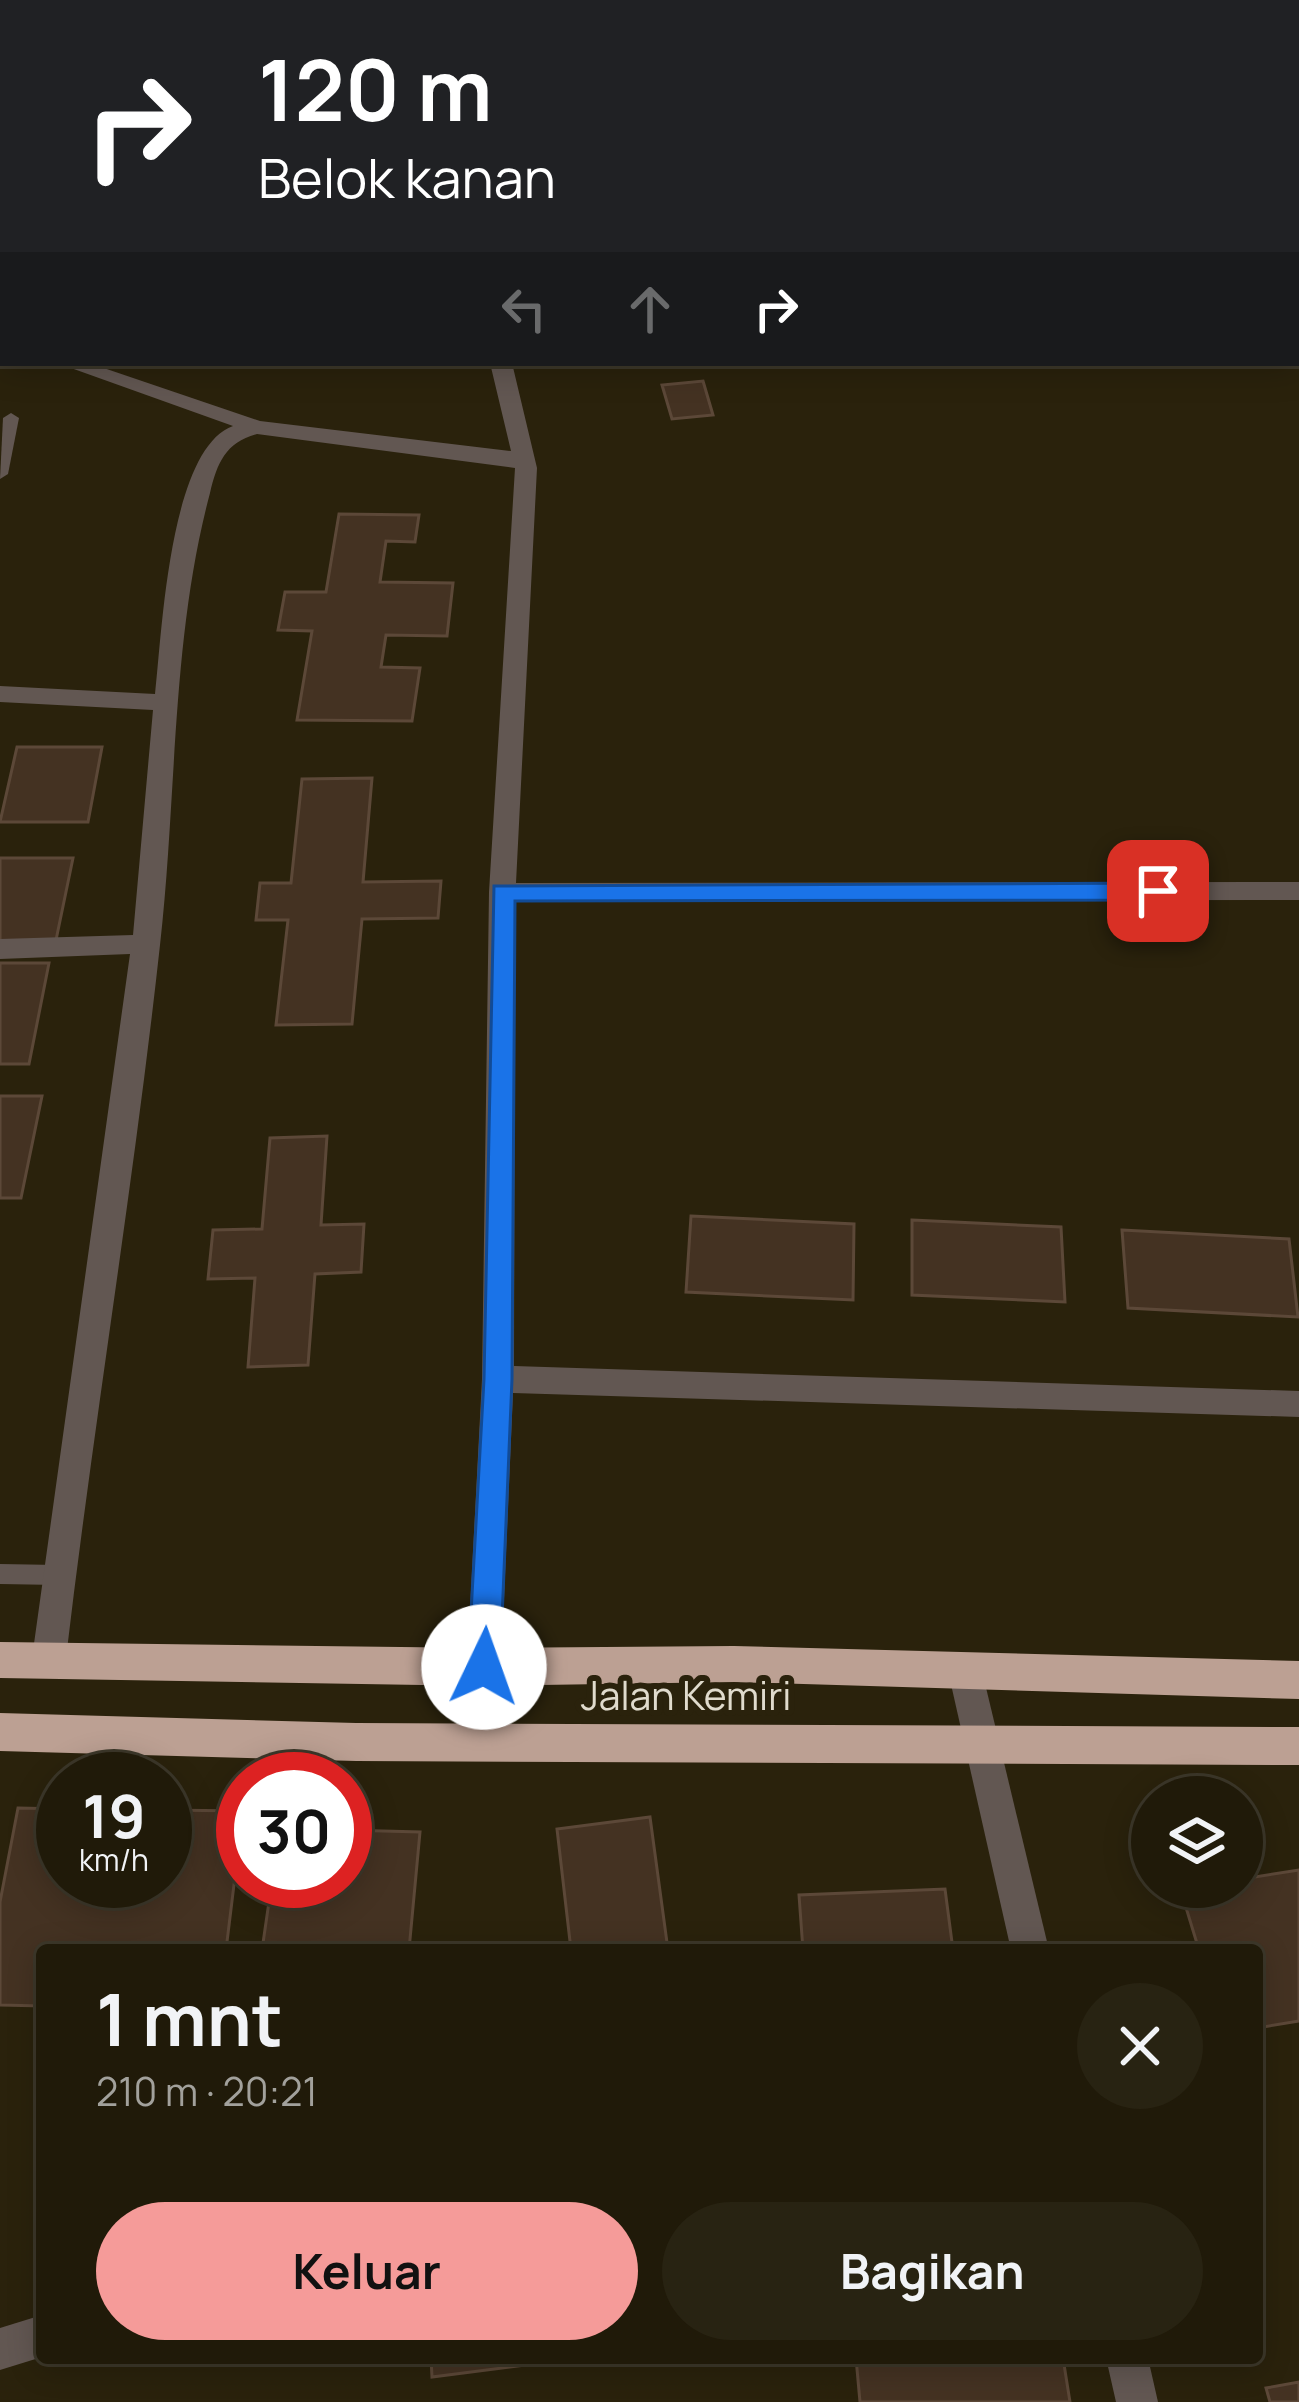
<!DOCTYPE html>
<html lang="id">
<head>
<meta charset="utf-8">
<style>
  :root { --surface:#201a09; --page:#282312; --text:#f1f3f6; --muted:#a2a19c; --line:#3d382a; --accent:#f59b99 }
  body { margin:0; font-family:Manrope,sans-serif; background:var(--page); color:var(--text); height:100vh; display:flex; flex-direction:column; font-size:45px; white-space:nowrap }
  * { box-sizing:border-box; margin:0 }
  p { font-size:39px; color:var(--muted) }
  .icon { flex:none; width:66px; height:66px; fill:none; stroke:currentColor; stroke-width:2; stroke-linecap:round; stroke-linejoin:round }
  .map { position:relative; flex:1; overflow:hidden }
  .side { position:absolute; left:36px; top:1944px; width:1227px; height:420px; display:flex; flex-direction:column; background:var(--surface); border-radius:12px; box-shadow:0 6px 30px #0003,0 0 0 3px var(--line) }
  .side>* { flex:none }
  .banner { position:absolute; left:0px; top:0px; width:1299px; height:366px; box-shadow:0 6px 30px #0003,0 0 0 3px var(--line); background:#202124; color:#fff; overflow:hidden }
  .fabs { position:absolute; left:1131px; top:1776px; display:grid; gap:24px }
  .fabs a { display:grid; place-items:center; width:132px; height:132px; border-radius:50%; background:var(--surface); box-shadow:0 6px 30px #0003,0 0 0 3px var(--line); font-size:60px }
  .speed { position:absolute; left:36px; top:1752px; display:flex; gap:24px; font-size:60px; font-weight:700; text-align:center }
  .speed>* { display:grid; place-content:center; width:156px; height:156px; border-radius:50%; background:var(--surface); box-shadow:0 6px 30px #0003,0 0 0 3px var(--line); line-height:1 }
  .speed small { font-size:30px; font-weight:400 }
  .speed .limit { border:18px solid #d22; background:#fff; color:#111 }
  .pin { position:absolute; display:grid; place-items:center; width:102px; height:102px; color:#fff; margin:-51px; border-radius:24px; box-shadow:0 6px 18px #0006 }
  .me { position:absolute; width:132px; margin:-66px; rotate:3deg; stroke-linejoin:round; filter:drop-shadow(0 0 9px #0008) }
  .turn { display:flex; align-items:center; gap:42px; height:252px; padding:0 60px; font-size:54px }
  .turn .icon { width:156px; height:156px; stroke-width:2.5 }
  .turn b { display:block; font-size:84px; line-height:102px }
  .lanes { display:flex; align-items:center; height:114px; padding:0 60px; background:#0003; justify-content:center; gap:60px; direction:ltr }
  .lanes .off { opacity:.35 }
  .round { display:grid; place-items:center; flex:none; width:126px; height:126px; border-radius:63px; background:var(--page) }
  .headline { display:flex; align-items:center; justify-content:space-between; height:204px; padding:0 60px }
  h1 { font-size:72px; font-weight:700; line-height:90px }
  .cta { display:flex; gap:24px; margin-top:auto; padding:24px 60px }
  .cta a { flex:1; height:138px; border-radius:72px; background:var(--accent); color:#111; font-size:48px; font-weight:700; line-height:138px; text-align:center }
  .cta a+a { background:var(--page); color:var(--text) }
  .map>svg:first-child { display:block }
</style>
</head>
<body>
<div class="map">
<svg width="1299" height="2402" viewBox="0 0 1299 2402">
  <rect width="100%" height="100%" fill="#2a220c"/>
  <g fill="#443222" stroke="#5c4838" stroke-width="3">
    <polygon points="703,381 713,415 672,419 662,385"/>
    <polygon points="339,514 419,515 415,542 386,541 380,582 453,583 447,636 386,635 381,667 420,668 412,721 297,720 312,631 278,630 285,592 326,592"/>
    <polygon points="17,747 102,747 88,822 0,822"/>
    <polygon points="372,778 363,882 441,881 438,918 362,919 352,1024 276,1025 288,920 256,920 260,883 291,883 302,779"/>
    <polygon points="0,858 73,858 56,940 0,941"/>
    <polygon points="0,963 49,963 29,1064 0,1064"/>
    <polygon points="0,1096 42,1096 21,1198 0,1198"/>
    <polygon points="327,1136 321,1225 364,1224 361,1272 315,1274 308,1365 248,1367 255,1278 208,1279 213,1230 262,1229 270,1138"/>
    <polygon points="691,1216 854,1224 853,1300 686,1292"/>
    <polygon points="912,1220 1061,1227 1065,1302 912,1295"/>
    <polygon points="1122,1230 1289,1239 1298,1317 1128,1308"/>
    <polygon points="18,1808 63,1809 63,1881 165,1881 165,1810 243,1811 226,1950 42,1950 42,2006 0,2005 0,1902"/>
    <polygon points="650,1817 668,1950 571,1950 557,1829"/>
    <polygon points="345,1830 420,1832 409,1950 262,1950 272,1881 345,1881"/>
    <polygon points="1299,1870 1299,2021 1257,2028 1257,1950 1199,1950 1180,1888 1242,1887 1242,1879"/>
    <polygon points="945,1889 953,1950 803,1950 799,1895"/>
    <polygon points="431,2358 580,2358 432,2377"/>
    <polygon points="856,2358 1063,2358 1070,2402 860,2402"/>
    <polygon points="1299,2382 1299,2402 1270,2402 1266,2388"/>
  </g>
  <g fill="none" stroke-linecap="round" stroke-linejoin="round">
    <g fill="#625752" fill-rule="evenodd">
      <polygon points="11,413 19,418 8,474 0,479 3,418"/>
      <polygon points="0,1564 58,1565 66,1568 70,1575 66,1582 58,1585 0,1584"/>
    </g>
    <g fill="#625752" fill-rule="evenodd">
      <rect x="1296" y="11" width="3" height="12"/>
      <polygon points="0,336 3,336 3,350 0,349"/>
      <path d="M57,363H89L260,421L511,451L490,363H512L537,468L516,883L1299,882V900L515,901L514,1366L1299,1391V1417L513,1393L501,1667L496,1678L484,1682L472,1678L467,1667L482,1379L489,892L515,468L257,434C226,442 217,463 210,493C171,639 177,796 160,945C134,1183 94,1420 66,1658L61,1669L49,1673L37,1669L32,1658L130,954L0,959V939L133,935L153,710L0,702V686L155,694C162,634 169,449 233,426Z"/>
      <polygon points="965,1656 977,1660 982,1671 1049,1950 1011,1950 948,1671 953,1660"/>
      <polygon points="42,2315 42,2357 0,2370 0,2328"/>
      <polygon points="1106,2358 1148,2358 1158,2402 1116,2402"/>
    </g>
    <g fill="#bca093" fill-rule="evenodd">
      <polygon points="0,1642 484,1648 734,1646 1299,1661 1299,1699 734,1682 484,1686 0,1678"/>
      <polygon points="0,1713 356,1723 1299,1727 1299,1765 356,1761 0,1751"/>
    </g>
  </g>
  <polygon fill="#1a73e8" stroke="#114b97" stroke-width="3" points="1158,883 1171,891 1158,900 515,901 512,1379 500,1667 495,1677 484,1681 473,1677 468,1667 484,1379 494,886"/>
  <g text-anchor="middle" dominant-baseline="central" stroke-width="12" stroke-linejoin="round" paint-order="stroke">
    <g font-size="39" fill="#e0dbcd" stroke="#2a220c">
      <text x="686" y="1695">Jalan Kemiri</text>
    </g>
  </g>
</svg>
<div class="fabs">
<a><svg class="icon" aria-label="layers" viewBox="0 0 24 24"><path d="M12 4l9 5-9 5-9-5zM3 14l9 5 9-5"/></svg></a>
</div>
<div class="speed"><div>19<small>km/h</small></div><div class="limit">30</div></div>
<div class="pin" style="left:1158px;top:891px;background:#d93025"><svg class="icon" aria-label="arrive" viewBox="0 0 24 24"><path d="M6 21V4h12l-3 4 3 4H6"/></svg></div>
<svg class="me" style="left:484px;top:1667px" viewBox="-20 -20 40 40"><circle r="19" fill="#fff"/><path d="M0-13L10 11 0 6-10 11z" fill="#1a73e8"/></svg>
<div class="banner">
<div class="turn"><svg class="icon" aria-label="right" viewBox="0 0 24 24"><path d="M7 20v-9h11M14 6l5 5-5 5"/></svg><div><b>120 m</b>Belok kanan</div></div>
<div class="lanes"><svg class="icon off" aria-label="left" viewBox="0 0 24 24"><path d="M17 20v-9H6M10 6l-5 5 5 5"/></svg><svg class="icon off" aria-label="ahead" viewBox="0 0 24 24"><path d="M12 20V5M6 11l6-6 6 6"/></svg><svg class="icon" aria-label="right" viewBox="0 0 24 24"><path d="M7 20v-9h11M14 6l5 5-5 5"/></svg></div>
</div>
<section class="side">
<div class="headline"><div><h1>1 mnt</h1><p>210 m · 20:21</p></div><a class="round"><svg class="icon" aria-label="close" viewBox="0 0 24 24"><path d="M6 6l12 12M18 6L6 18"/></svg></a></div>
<div class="cta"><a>Keluar</a><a>Bagikan</a></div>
</section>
</div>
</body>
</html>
